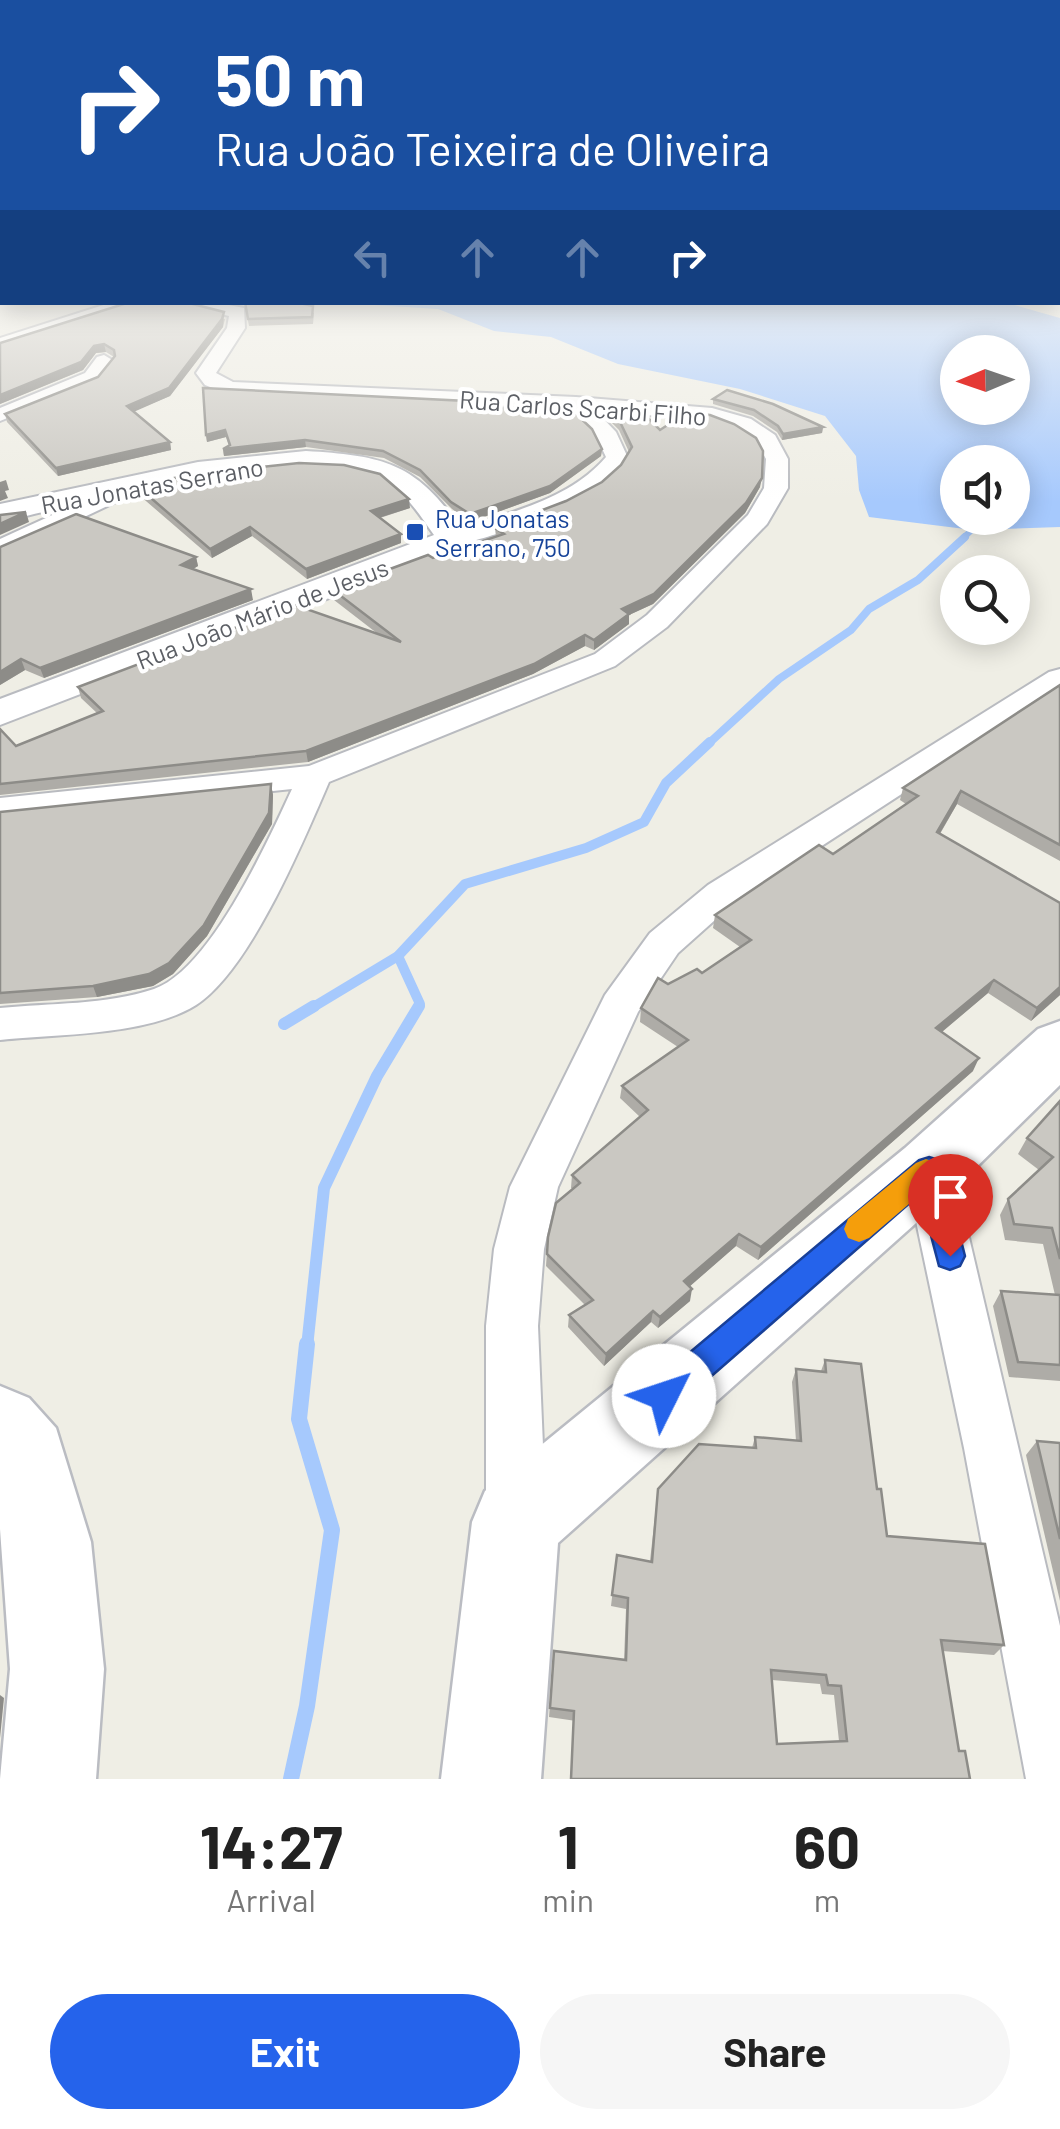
<!DOCTYPE html>
<html lang="en">
<head>
<meta charset="utf-8">
<style>
  :root { --surface:#fff; --page:#f6f6f6; --text:#222; --muted:#767676; --accent:#2563eb }
  body { margin:0; font-family:Barlow,sans-serif; background:var(--page); color:var(--text); height:100vh; display:flex; flex-direction:column; font-size:38px; white-space:nowrap }
  * { box-sizing:border-box; margin:0 }
  p { font-size:32px; color:var(--muted) }
  .icon { flex:none; width:55px; height:55px; fill:none; stroke:currentColor; stroke-width:2; stroke-linecap:round; stroke-linejoin:round }
  .map { position:relative; height:1779px; overflow:hidden }
  .drawer { display:flex; flex-direction:column; background:var(--surface); flex:1 }
  .drawer>* { flex:none }
  .guide { position:absolute; left:0px; top:0px; width:1060px; height:305px; box-shadow:0 5px 25px #0003; background:#1a4fa0; color:#fff; overflow:hidden }
  .needle { width:65px; rotate:268deg }
  .fabs { position:absolute; left:940px; top:335px; display:grid; gap:20px }
  .fabs a { display:grid; place-items:center; width:90px; height:90px; border-radius:50%; background:var(--surface); box-shadow:0 5px 25px #0003; font-size:50px }
  .pin { position:absolute; display:grid; place-items:center; width:85px; height:85px; color:#fff; margin:-102px -42px; border-radius:50% 50% 50% 0; rotate:-45deg; box-shadow:0 0 10px #0007 }
  .pin .icon { rotate:45deg }
  .me { position:absolute; width:110px; margin:-55px; rotate:49deg; stroke-linejoin:round; filter:drop-shadow(0 0 8px #0008) }
  .turn { display:flex; align-items:center; gap:35px; height:210px; padding:0 50px; font-size:45px }
  .turn .icon { width:130px; height:130px; stroke-width:2.5 }
  .turn b { display:block; font-size:70px; line-height:85px }
  .lanes { display:flex; align-items:center; height:95px; padding:0 50px; background:#0003; justify-content:center; gap:50px; direction:ltr }
  .lanes .off { opacity:.35 }
  .eta { display:flex; justify-content:space-evenly; align-items:center; height:170px; text-align:center }
  .eta b { font-size:60px; font-weight:700; line-height:70px }
  .action { display:flex; gap:20px; margin-top:auto; padding:20px 50px }
  .action a { flex:1; height:115px; border-radius:60px; background:var(--accent); color:#fff; font-size:40px; font-weight:700; line-height:115px; text-align:center }
  .action a+a { background:var(--page); color:var(--text) }
  .map>svg:first-child { display:block }
</style>
</head>
<body>
<div class="map">
<svg width="1060" height="1779" viewBox="0 0 1060 1779">
  <rect width="100%" height="100%" fill="#efeee5"/>
  <path fill="#a6c9fd" fill-rule="evenodd" d="M1007,303L1060,318V527L973,530L869,517L859,490L856,456L825,416L740,389L618,364L551,337L494,331L438,309L343,303ZM1012,352V408H958V352ZM958,462H1012V518H958Z"/>
  <g fill="none" stroke-linecap="round" stroke-linejoin="round">
    <polyline stroke="#a6c9fd" stroke-width="6" points="962,539 985,518"/>
    <polyline stroke="#a6c9fd" stroke-width="8" points="707,745 779,679 851,630 869,609 918,580 965,537"/>
    <g stroke="#a6c9fd" stroke-width="10">
      <polyline points="398,956 420,1004 417,1009"/>
      <polyline points="310,1009 398,956 465,884 586,848 644,822 666,783 710,742"/>
    </g>
    <g stroke="#a6c9fd" stroke-width="12">
      <polyline points="284,1024 314,1006"/>
      <polyline points="307,1347 324,1188 377,1076 419,1006"/>
    </g>
    <polyline stroke="#a6c9fd" stroke-width="16" points="291,1779 307,1706 332,1530 299,1419 307,1344"/>
    <defs>
      <g id="minor">
        <polygon points="1058,263 1060,264 1060,274 1058,273"/>
        <polygon points="113,302 146,302 0,350 0,338"/>
        <path d="M171,302H213L244,308L245,328L216,373L233,382L576,397L712,408L751,419L775,435L788,459V488L767,524L667,627L615,666L329,782C303,842 250,970 196,1005C147,1036 56,1034 0,1040V1008C50,1003 106,1005 154,989C210,970 268,841 292,789L0,820V798L309,766L595,654L647,615L748,515L764,488L766,459L758,444L735,429L710,420L596,411L616,432L628,458C619,471 609,483 594,492C571,507 468,550 444,544L440,539L444,534C498,515 567,503 606,457L595,434L570,409L223,392L205,385L196,373L227,328L229,316Z"/>
        <polygon points="104,355 114,361 99,381 0,421 0,408 85,373 97,357"/>
        <polygon points="131,479 143,486 139,491 0,557 0,539"/>
        <polygon points="1060,669 1060,691 734,903 678,953 638,1012 558,1187 544,1249 538,1326 546,1518 537,1539 516,1548 495,1539 486,1518 486,1326 494,1249 510,1187 605,995 650,933 708,885 1049,672"/>
        <polygon points="929,1149 946,1155 953,1169 1060,1626 1060,1779 1026,1779 964,1448 905,1169 912,1155"/>
      </g>
      <path id="tertiary" d="M306,451C393,456 419,466 469,539L464,546L0,725V699L434,535C420,516 405,490 382,480C300,443 90,502 0,522V504L198,462Z"/>
      <g id="secondary">
        <polygon points="1060,1021 1060,1085 953,1190 558,1543 541,1779 441,1779 472,1522 485,1491 905,1148 1038,1029"/>
        <polygon points="0,1386 29,1398 56,1428 91,1542 104,1669 96,1779 0,1779 10,1669 0,1529"/>
      </g>
    </defs>
    <use href="#minor" stroke="#b9bbc0" stroke-width="4"/>
    <use href="#tertiary" stroke="#b9bbc0" stroke-width="4"/>
    <use href="#secondary" stroke="#babcc2" stroke-width="5"/>
    <use href="#minor" fill="#fff" fill-rule="evenodd"/>
    <use href="#tertiary" fill="#fff" fill-rule="evenodd"/>
    <use href="#secondary" fill="#fff" fill-rule="evenodd"/>
  </g>
  <g fill="#aeaca7" fill-rule="evenodd">
    <polygon points="235,302 295,302 314,313 313,324 249,326 245,304"/>
    <polygon points="225,319 223,327 170,396 134,411 170,442 171,450 58,476 7,422 5,414 98,377 114,357 106,352 96,353 83,370 0,404 0,343"/>
    <polygon points="713,399 823,427 822,433 782,440 777,432 753,416 713,404"/>
    <polygon points="487,402 487,407 602,449 601,456 550,493 470,522 452,509 420,477 384,458 306,447 224,456 223,449 229,446 226,437 207,442 206,435"/>
    <polygon points="606,407 660,430 760,487 745,513 653,604 629,615 629,624 594,650 585,646 533,674 308,762 0,795 0,729 16,746 98,714 81,698 78,687 378,634 334,600 333,590 496,537 495,528 566,501 602,482 621,465 629,452 619,430 605,416"/>
    <polygon points="137,486 410,508 380,518 401,543 307,579 252,536 212,558 139,495"/>
    <polygon points="0,547 196,557 198,566 193,569 253,600 44,678 25,670 0,685"/>
    <polygon points="1060,685 1060,861 957,804 940,834 1060,903 1060,995 1031,1021 988,993 942,1032 973,1071 758,1260 736,1246 689,1287 690,1301 658,1328 651,1322 604,1366 568,1327 569,1315 585,1305 546,1266 548,1237 573,1189 571,1188 572,1175 640,1117 620,1098 622,1086 678,1047 640,1022 641,1008 668,984 702,973 740,947 713,928 715,915 833,854 906,804 900,800 903,788"/>
    <polygon points="271,784 273,795 272,824 207,936 173,974 153,986 97,997 0,1004 0,812"/>
    <polygon points="1060,1101 1060,1381 1009,1377 993,1306 1001,1291 1055,1295 1043,1244 1005,1240 1000,1215 1008,1199 1039,1170 1018,1154 1027,1138"/>
    <path d="M825,1360L877,1489L887,1536L1004,1645L994,1655L942,1651L959,1751L970,1779L549,1717L554,1651L624,1660L626,1609L611,1606L617,1555L650,1561L658,1489L752,1448L755,1437L796,1441L792,1382L796,1369L821,1371ZM772,1680L820,1684L822,1694L834,1695L839,1741L777,1744Z"/>
    <polygon points="1037,1441 1060,1443 1060,1601 1026,1455"/>
  </g>
  <g fill="#8d8c88">
    <polygon points="224,312 223,327 170,396 129,414 127,406"/>
    <polygon points="104,344 106,352 96,353 83,370 0,404 0,395 94,346"/>
    <polygon points="823,427 822,433 782,440 783,434"/>
    <polygon points="225,430 226,437 207,442 206,435"/>
    <polygon points="305,440 306,447 224,456 223,449"/>
    <polygon points="170,442 171,450 58,476 56,468"/>
    <polygon points="602,449 601,456 550,493 470,522 470,514"/>
    <polygon points="762,478 760,487 745,513 653,604 629,615 629,624 594,650 594,640 622,609"/>
    <polygon points="6,480 9,490 5,491 8,498 0,501 0,482"/>
    <polygon points="409,499 410,508 372,520 371,511"/>
    <polygon points="26,512 29,522 0,535 0,524"/>
    <polygon points="250,527 252,536 212,558 210,549"/>
    <polygon points="401,534 401,543 307,579 306,569"/>
    <polygon points="196,557 198,566 183,575 181,565"/>
    <polygon points="251,589 253,600 44,678 40,668"/>
    <polygon points="585,635 585,646 533,674 308,762 306,751"/>
    <polygon points="21,659 25,670 0,685 0,672"/>
    <polygon points="271,784 273,795 272,824 207,936 173,974 153,986 97,997 93,986"/>
    <polygon points="961,791 957,804 933,845 937,832"/>
    <polygon points="994,980 988,993 931,1041 936,1028"/>
    <polygon points="1060,987 1060,995 1031,1021 1037,1008"/>
    <polygon points="979,1058 973,1071 758,1260 761,1247"/>
    <polygon points="739,1234 736,1246 682,1293 684,1281"/>
    <polygon points="692,1289 690,1301 658,1328 660,1317"/>
    <polygon points="653,1311 651,1322 604,1366 606,1354"/>
    <polygon points="0,1695 4,1698 0,1738"/>
  </g>
  <g fill="#cac8c2" stroke="#8d8c88" stroke-width="2.5" fill-rule="evenodd">
    <polygon points="130,302 185,302 224,312 222,319 169,388 127,406 170,442 56,468 5,414 98,377 115,356 114,350 104,344 94,346 81,362 0,395 0,343"/>
    <polygon points="245,302 295,302 313,306 312,317 248,319"/>
    <polygon points="203,388 487,402 484,407 574,412 592,429 602,449 550,486 470,514 451,502 420,470 383,451 305,440 223,449 230,445 225,430 206,435"/>
    <polygon points="727,390 773,404 823,427 783,434 778,426 754,410 713,399"/>
    <polygon points="606,407 640,410 660,430 686,413 710,415 734,424 756,438 763,451 762,478 746,503 654,594 622,609 629,614 594,640 585,635 534,664 306,751 0,784 0,729 16,746 103,711 78,687 295,605 401,642 333,590 428,555 433,558 504,534 495,528 566,501 602,482 621,465 632,447 620,422"/>
    <polygon points="299,463 344,465 380,474 409,499 371,511 401,534 306,569 250,527 210,549 137,486 193,474"/>
    <polygon points="26,512 0,524 0,515"/>
    <polygon points="76,514 196,557 181,565 251,589 40,668 21,659 0,672 0,547"/>
    <polygon points="1060,685 1060,845 961,791 937,832 1060,903 1060,987 1037,1008 994,980 936,1028 979,1058 761,1247 739,1234 684,1281 692,1289 660,1317 653,1311 606,1354 569,1315 593,1300 547,1254 548,1237 556,1203 580,1183 572,1175 648,1110 622,1086 688,1040 641,1008 658,978 668,984 697,969 702,973 751,940 715,915 819,845 833,854 918,796 903,788"/>
    <polygon points="271,784 269,813 204,925 169,963 149,974 93,986 0,993 0,812"/>
    <polygon points="1060,1101 1060,1259 1052,1228 1014,1224 1008,1199 1053,1157 1027,1138"/>
    <polygon points="1001,1291 1060,1295 1060,1365 1018,1362"/>
    <path d="M825,1360L861,1364L877,1489H881L887,1536L985,1544L1004,1645L941,1640L959,1751H965L970,1779H571L574,1711L550,1708L554,1651L626,1660L628,1598L612,1595L617,1555L652,1562L658,1489L699,1444L756,1448L755,1437L801,1441L796,1369L826,1372ZM771,1670L826,1675L828,1685L841,1686L847,1741L777,1744Z"/>
    <polygon points="1037,1441 1060,1443 1060,1539"/>
  </g>
  <linearGradient id="sky" x2="0" y2="1"><stop stop-color="#8dbcf0"/><stop offset="0.5" stop-color="#f8f7f3"/><stop offset="1" stop-color="#f8f7f3" stop-opacity="0"/></linearGradient>
  <rect width="1060" height="502" fill="url(#sky)"/>
  <polygon fill="#2563eb" stroke="#184099" stroke-width="2.5" points="929,1157 939,1160 943,1169 965,1256 960,1266 950,1270 939,1266 920,1194 675,1408 664,1412 652,1408 647,1396 652,1384 919,1160"/>
  <polygon fill="#f59e0b" points="926,1159 936,1163 940,1172 936,1181 869,1238 859,1242 848,1238 844,1229 848,1219 916,1163"/>
  <rect fill="#1a4fb4" stroke="#fff" stroke-width="4" x="405" y="522" width="20" height="20" rx="5"/>
  <g text-anchor="middle" dominant-baseline="central" stroke-width="8" stroke-linejoin="round" paint-order="stroke">
    <g font-size="25" fill="#5c5f65" stroke="#fff">
      <text transform="translate(583 407) rotate(4)">Rua Carlos Scarbi Filho</text>
      <text transform="translate(152 485) rotate(-10)">Rua Jonatas Serrano</text>
      <text transform="translate(262 613) rotate(-21)">Rua João Mário de Jesus</text>
    </g>
    <g font-size="25" fill="#164399" stroke="#fff" text-anchor="start">
      <text x="435" y="518">Rua Jonatas<tspan x="435" dy="29">Serrano, 750</tspan></text>
    </g>
  </g>
</svg>
<div class="fabs">
<a><svg class="needle" viewBox="-14 -14 28 28"><path d="M0-13l5 13h-10z" fill="#e53935"/><path d="M0 13l5-13h-10z" fill="#767676"/></svg></a>
<a><svg class="icon" aria-label="sound" viewBox="0 0 24 24"><path d="M4 9h4l5-4v14l-5-4H4zM17 9q2 3 0 6"/></svg></a>
<a><svg class="icon" aria-label="search" viewBox="0 0 24 24"><circle cx="10" cy="10" r="6"/><path d="M15 15l6 6"/></svg></a>
</div>
<div class="pin" style="left:950px;top:1256px;background:#d93025"><svg class="icon" aria-label="arrive" viewBox="0 0 24 24"><path d="M6 21V4h12l-3 4 3 4H6"/></svg></div>
<svg class="me" style="left:664px;top:1396px" viewBox="-20 -20 40 40"><circle r="19" fill="#fff"/><path d="M0-13L10 11 0 6-10 11z" fill="#2563eb"/></svg>
<div class="guide">
<div class="turn"><svg class="icon" aria-label="right" viewBox="0 0 24 24"><path d="M7 20v-9h11M14 6l5 5-5 5"/></svg><div><b>50 m</b>Rua João Teixeira de Oliveira</div></div>
<div class="lanes"><svg class="icon off" aria-label="left" viewBox="0 0 24 24"><path d="M17 20v-9H6M10 6l-5 5 5 5"/></svg><svg class="icon off" aria-label="ahead" viewBox="0 0 24 24"><path d="M12 20V5M6 11l6-6 6 6"/></svg><svg class="icon off" aria-label="ahead" viewBox="0 0 24 24"><path d="M12 20V5M6 11l6-6 6 6"/></svg><svg class="icon" aria-label="right" viewBox="0 0 24 24"><path d="M7 20v-9h11M14 6l5 5-5 5"/></svg></div>
</div>
</div>
<section class="drawer">
<div class="eta">
<div><b>14:27</b><p>Arrival</p></div>
<div><b>1</b><p>min</p></div>
<div><b>60</b><p>m</p></div>
</div>
<div class="action"><a>Exit</a><a>Share</a></div>
</section>
</body>
</html>
